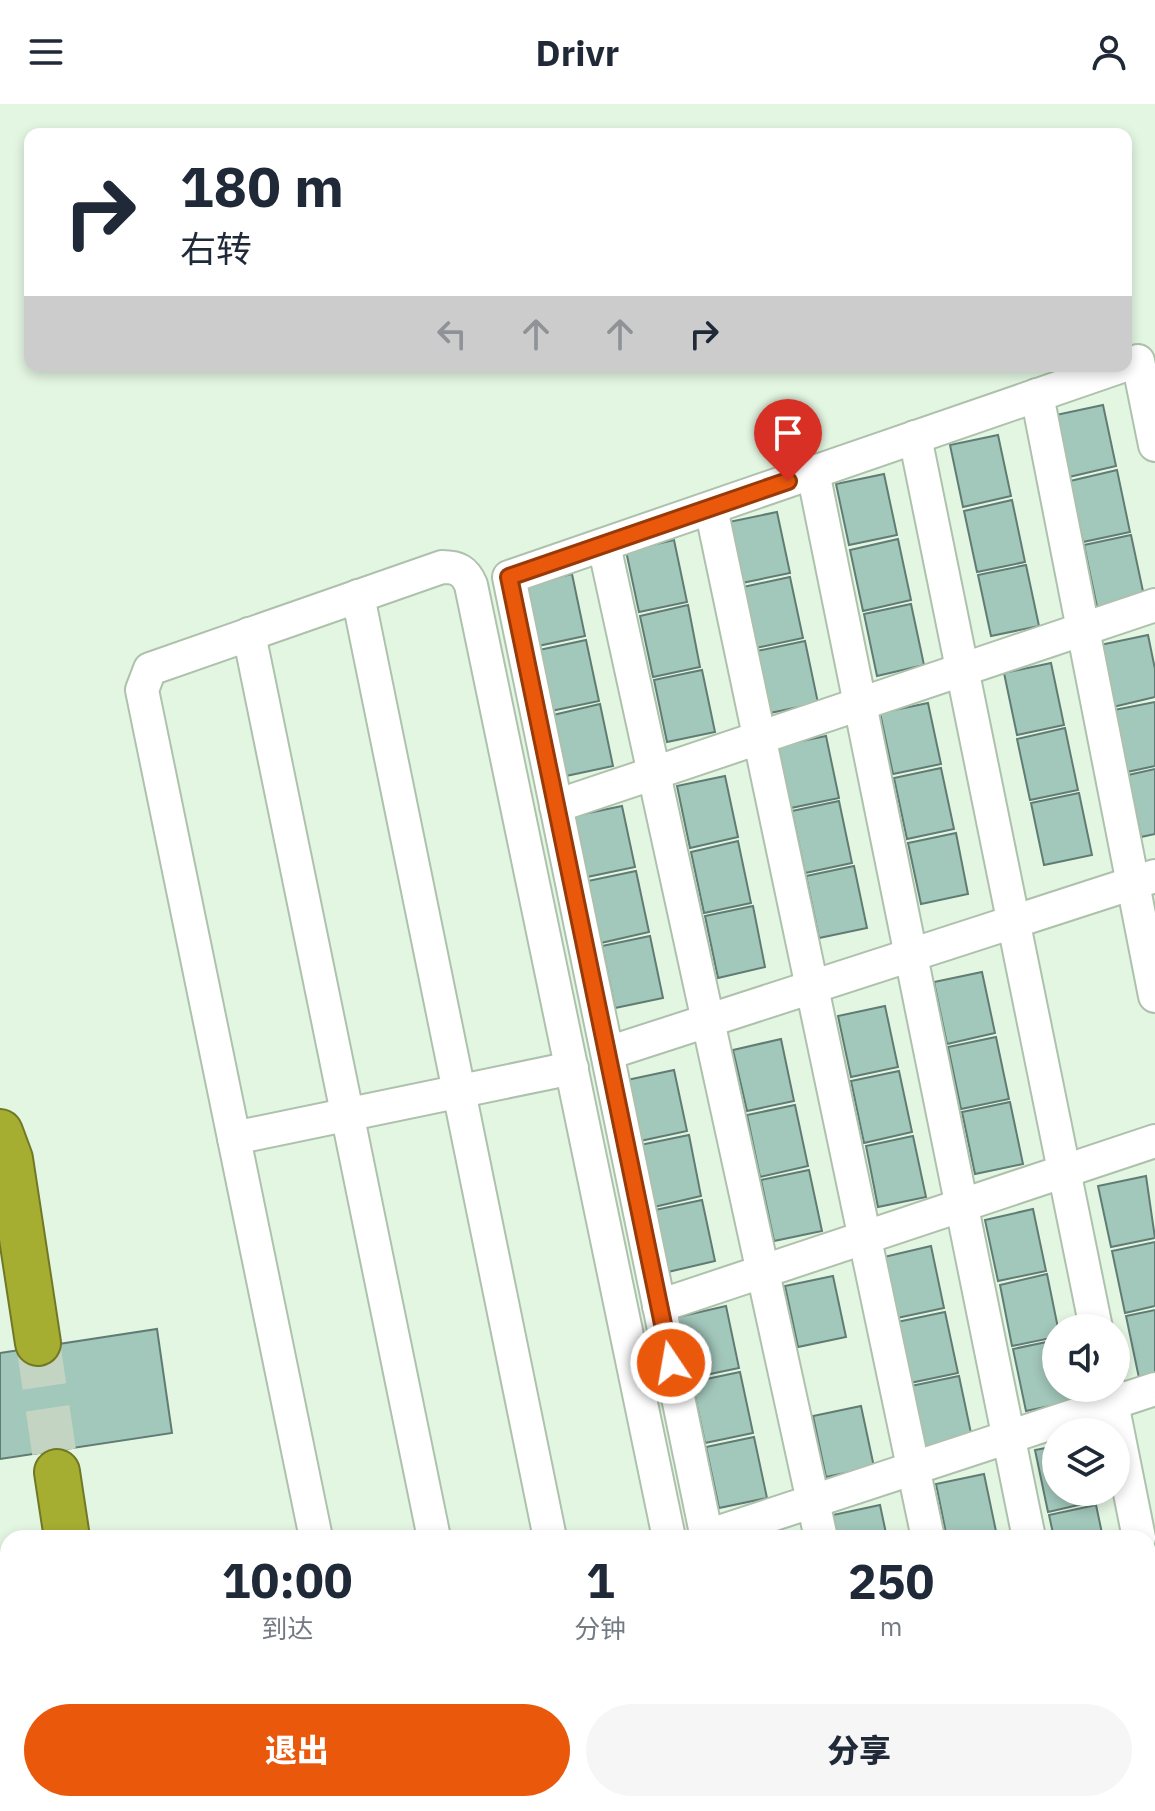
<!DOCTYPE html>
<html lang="zh">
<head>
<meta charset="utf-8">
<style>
  :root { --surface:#fff; --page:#f6f6f7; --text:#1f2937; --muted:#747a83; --accent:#ea580c }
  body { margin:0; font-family:"IBM Plex Sans","Noto Sans SC",sans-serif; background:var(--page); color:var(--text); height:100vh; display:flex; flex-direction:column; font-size:30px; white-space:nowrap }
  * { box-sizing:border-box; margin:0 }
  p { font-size:26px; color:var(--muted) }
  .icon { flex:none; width:44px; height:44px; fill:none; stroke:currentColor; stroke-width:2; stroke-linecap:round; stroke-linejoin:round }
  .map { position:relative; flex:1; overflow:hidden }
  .side { position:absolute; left:0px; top:1426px; width:1156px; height:282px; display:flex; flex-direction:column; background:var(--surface); border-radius:24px 24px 0 0; box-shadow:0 4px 12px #0003 }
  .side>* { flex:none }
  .hud { position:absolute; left:24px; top:24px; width:1108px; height:244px; border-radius:16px; box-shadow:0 4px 12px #0003; background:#fff; color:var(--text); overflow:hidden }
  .tools { position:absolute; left:1042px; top:1210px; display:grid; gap:16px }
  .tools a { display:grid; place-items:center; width:88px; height:88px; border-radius:50%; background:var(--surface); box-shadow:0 4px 12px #0003; font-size:40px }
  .pin { position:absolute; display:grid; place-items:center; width:68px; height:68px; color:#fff; margin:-82px -34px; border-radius:50% 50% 50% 0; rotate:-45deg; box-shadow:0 0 8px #0007 }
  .pin .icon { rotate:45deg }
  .me { position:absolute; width:88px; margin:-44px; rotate:348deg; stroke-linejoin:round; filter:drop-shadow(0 0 6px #0008) }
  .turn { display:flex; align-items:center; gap:28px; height:168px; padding:0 24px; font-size:36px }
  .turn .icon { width:104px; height:104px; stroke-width:2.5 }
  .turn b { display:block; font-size:56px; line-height:68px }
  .lanes { display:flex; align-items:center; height:76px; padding:0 24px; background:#0003; justify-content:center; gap:40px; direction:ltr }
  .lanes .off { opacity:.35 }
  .eta { display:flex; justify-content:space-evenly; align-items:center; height:136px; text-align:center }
  .eta b { font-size:48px; font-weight:800; line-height:56px }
  .primary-button { display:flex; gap:16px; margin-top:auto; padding:16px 24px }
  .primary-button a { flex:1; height:92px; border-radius:48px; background:var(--accent); color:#fff; font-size:32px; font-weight:800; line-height:92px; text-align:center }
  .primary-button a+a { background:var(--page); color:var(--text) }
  header { display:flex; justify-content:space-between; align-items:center; height:104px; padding:0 24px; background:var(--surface); font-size:36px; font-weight:800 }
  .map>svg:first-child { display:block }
</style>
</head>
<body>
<header><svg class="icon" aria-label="menu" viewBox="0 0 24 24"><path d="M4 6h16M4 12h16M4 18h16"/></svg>Drivr<svg class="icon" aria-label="person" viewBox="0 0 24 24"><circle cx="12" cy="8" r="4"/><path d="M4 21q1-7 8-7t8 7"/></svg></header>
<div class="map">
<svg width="1155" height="1707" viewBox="0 0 1155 1707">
  <rect width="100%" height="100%" fill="#e3f6e2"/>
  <g fill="#a2c7bb" stroke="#617c74" stroke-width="2">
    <polygon points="1103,301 1116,362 1069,373 1056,311"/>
    <polygon points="998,331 1011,392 963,403 950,341"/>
    <polygon points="1117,366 1130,428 1083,438 1070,377"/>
    <polygon points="884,370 897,431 849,441 836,380"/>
    <polygon points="1012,396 1025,458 977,468 964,407"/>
    <polygon points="777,408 790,469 742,479 729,418"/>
    <polygon points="1131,431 1144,492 1097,503 1084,441"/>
    <polygon points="898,435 911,496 863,507 850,446"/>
    <polygon points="674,436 687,498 639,508 626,447"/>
    <polygon points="1026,461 1039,522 991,532 978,471"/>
    <polygon points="572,470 585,532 538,542 525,481"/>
    <polygon points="790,473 803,534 756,544 743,483"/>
    <polygon points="911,500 924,561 877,572 864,510"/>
    <polygon points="688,501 700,563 653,573 640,512"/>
    <polygon points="1148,531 1155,565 1155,593 1113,603 1100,541"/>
    <polygon points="586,536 599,597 551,607 539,546"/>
    <polygon points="805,537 818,599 770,609 757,547"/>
    <polygon points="1051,559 1064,621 1017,631 1004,569"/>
    <polygon points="702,566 715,628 667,638 654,576"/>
    <polygon points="1155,598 1155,662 1127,668 1114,606"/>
    <polygon points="928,599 941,660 893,670 880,609"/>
    <polygon points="600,600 613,662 566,672 553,611"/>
    <polygon points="1065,624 1078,686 1030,696 1017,635"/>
    <polygon points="826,632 839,694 791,704 778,642"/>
    <polygon points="941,664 954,725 907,735 894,674"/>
    <polygon points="1155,665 1155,730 1141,733 1128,671"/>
    <polygon points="725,672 738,733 690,744 677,682"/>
    <polygon points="1079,689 1092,751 1044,761 1031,699"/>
    <polygon points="839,697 852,759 805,769 792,707"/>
    <polygon points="622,702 635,763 587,773 574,712"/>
    <polygon points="956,729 968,790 921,800 908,739"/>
    <polygon points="738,737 751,799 704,809 691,748"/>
    <polygon points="854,762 867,824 819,834 806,772"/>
    <polygon points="636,767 649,828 601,839 588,777"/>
    <polygon points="753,802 765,863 718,874 705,812"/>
    <polygon points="650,832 663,894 615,904 602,842"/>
    <polygon points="982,868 995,929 947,940 934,878"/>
    <polygon points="885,902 898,963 851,973 838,912"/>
    <polygon points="996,933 1009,995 961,1005 948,943"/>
    <polygon points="781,935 794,997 747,1007 733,946"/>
    <polygon points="674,966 687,1027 640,1037 627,976"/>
    <polygon points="899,967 912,1028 864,1039 851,977"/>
    <polygon points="1010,998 1023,1060 975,1070 962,1008"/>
    <polygon points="795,1001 808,1062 760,1073 747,1011"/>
    <polygon points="689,1031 701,1092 654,1103 640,1041"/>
    <polygon points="913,1032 926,1093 878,1103 866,1042"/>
    <polygon points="809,1066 822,1127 774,1137 761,1076"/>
    <polygon points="1146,1072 1155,1134 1111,1143 1098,1082"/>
    <polygon points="702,1096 715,1157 668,1168 655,1106"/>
    <polygon points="1033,1105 1046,1167 998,1177 985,1116"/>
    <polygon points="1155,1138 1155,1202 1125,1209 1112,1147"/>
    <polygon points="931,1142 944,1204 897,1214 884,1153"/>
    <polygon points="1047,1170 1058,1224 1056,1233 1012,1242 1000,1181"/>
    <polygon points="833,1172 846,1233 798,1243 785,1182"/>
    <polygon points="726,1202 739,1264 691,1274 678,1213"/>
    <polygon points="1155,1206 1155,1270 1139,1274 1126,1212"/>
    <polygon points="945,1208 958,1269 910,1279 897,1218"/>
    <polygon points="157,1225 172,1329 0,1355 0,1249"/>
    <polygon points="1056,1236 1056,1284 1072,1284 1074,1297 1026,1307 1013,1245"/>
    <polygon points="740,1268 753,1329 705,1339 692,1278"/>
    <polygon points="959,1272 972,1334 925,1344 911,1282"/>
    <polygon points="861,1302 874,1363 826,1373 813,1312"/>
    <polygon points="754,1333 767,1394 719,1404 706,1343"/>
    <polygon points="1056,1342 1056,1388 1094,1388 1096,1397 1048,1408 1035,1346"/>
    <polygon points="984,1370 997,1432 947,1434 936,1380"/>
    <polygon points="880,1401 887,1434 838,1434 833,1411"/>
    <polygon points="1096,1401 1103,1434 1054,1434 1049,1411"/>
    <polygon points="254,1700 315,1700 313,1707 287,1707"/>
  </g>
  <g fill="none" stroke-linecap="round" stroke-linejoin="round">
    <polyline stroke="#c3d4c2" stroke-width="44" stroke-dasharray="44 22" stroke-linecap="butt" points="38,1239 57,1368"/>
    <defs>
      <g id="minor">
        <polyline points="1138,257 1155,341"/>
        <polyline points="1037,291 1155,892"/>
        <polyline points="915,333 1096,1224"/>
        <polyline points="813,368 1029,1434"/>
        <polyline points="711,404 928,1434"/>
        <polyline points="604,441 821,1434"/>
        <polyline points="358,492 550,1434"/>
        <polyline points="249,530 434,1434"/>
        <polyline points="556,702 1155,501"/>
        <polyline points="608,949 1155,772"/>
        <polyline points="234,1034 572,964"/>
        <polyline points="659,1202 1155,1037"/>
        <polyline points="1109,1284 1139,1434"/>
        <polyline points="707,1432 1155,1285"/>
        <path d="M316,1434L142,586L150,565L442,463C458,463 465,467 471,481L669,1434"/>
        <polyline points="707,1434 509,473 1122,262"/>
        <polyline points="1148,1481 1155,1478"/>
        <polyline points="1148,1536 1155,1534"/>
        <polyline points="735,1707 756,1700"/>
        <polyline points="790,1707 792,1700"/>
        <polyline points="1005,1707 1005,1700"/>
      </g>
      <g id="highway">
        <polyline points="0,1028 10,1055 38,1239"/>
        <polyline points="57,1368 67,1434"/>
        <polyline points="82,1700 82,1707"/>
      </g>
    </defs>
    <use href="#minor" stroke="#aec1ad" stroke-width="36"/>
    <use href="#highway" stroke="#707825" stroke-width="48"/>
    <use href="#minor" stroke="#fff" stroke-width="32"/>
    <use href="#highway" stroke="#a5ae31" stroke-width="44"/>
  </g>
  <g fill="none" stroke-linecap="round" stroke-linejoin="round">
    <defs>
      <polyline id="route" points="671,1259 509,473 788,377"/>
    </defs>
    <use href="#route" stroke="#983908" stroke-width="20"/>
    <use href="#route" stroke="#ea580c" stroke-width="14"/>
  </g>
</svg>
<div class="tools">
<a><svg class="icon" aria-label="sound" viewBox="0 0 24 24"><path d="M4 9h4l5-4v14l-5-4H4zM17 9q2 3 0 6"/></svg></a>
<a><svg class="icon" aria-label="layers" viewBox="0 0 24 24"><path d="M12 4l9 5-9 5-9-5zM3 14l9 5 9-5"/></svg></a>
</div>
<div class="pin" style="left:788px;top:377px;background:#d93025"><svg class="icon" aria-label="arrive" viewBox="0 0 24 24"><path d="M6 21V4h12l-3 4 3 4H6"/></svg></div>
<svg class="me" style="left:671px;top:1259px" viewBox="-20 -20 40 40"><circle r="17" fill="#ea580c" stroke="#fff" stroke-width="3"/><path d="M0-11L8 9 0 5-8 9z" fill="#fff"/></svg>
<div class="hud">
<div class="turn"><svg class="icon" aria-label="right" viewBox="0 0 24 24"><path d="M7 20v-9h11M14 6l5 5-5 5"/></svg><div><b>180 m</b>右转</div></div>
<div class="lanes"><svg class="icon off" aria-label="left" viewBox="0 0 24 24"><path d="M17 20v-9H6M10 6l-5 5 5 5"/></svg><svg class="icon off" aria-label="ahead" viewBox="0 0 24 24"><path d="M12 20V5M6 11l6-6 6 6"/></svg><svg class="icon off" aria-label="ahead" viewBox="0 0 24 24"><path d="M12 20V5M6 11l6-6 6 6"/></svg><svg class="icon" aria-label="right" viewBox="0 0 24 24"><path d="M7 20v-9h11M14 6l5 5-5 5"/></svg></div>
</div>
<section class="side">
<div class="eta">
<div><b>10:00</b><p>到达</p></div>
<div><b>1</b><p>分钟</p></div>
<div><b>250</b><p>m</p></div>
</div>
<div class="primary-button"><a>退出</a><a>分享</a></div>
</section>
</div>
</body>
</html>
